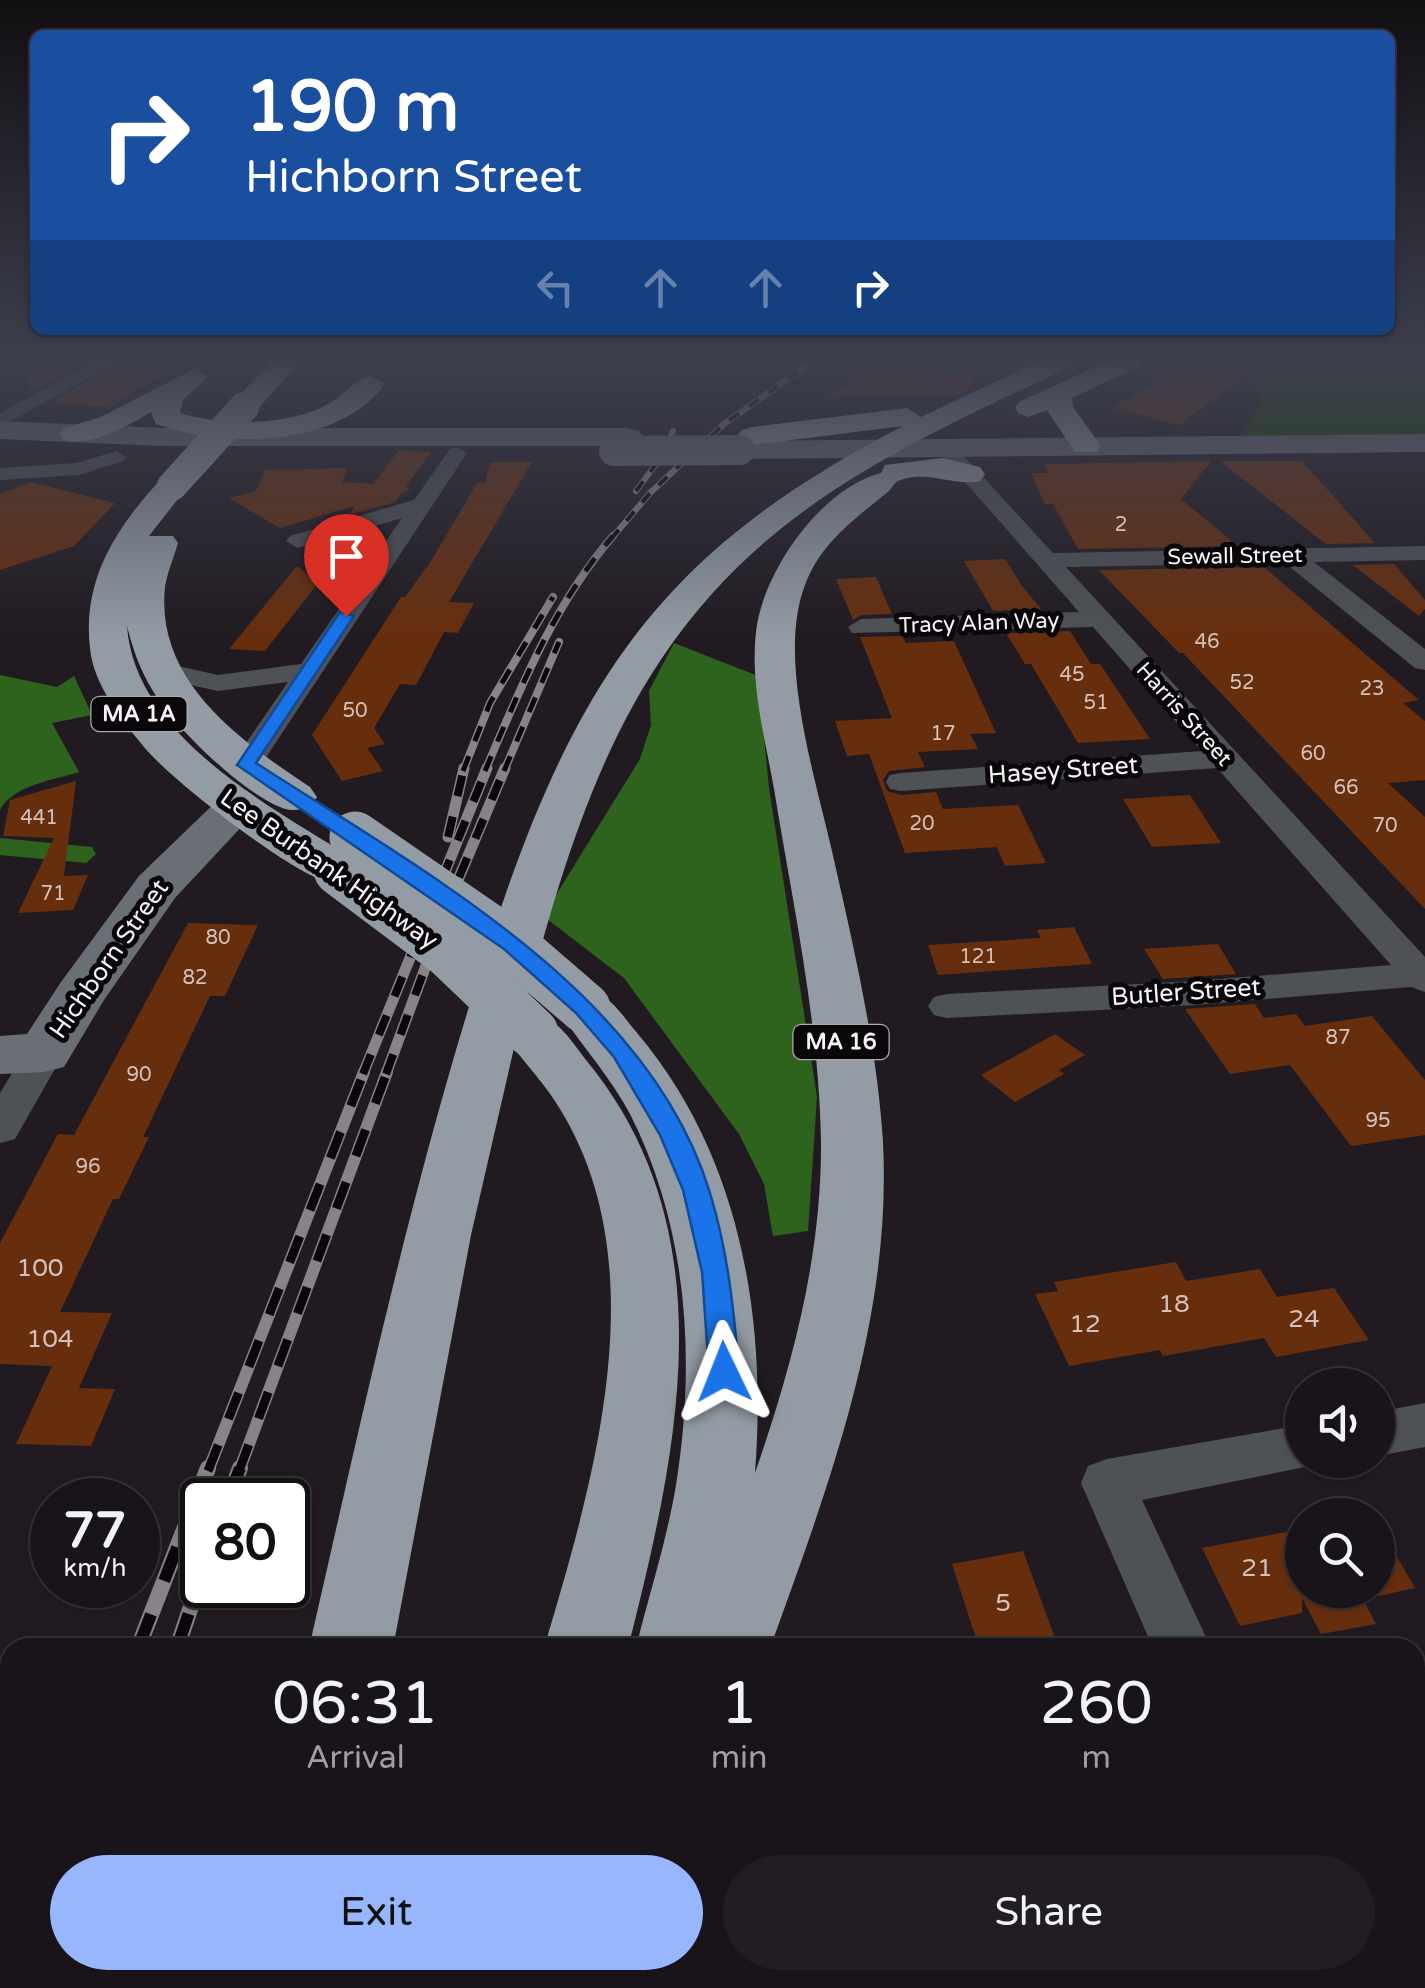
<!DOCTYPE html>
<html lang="en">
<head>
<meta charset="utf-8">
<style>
  :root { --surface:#191419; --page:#221d22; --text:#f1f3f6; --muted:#9f9ea2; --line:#373338; --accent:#97b6fd }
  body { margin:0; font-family:"Varela Round",sans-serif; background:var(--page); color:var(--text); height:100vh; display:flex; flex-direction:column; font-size:38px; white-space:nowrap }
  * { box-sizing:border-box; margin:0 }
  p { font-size:32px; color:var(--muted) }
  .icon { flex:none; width:55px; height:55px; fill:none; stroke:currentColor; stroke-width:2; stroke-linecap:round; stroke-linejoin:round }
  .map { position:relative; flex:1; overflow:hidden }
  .drawer { position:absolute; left:0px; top:1638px; width:1425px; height:352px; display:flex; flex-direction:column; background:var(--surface); border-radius:30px 30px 0 0; box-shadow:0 2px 8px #0004,0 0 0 2px var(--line) }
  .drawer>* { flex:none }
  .hud { position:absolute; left:30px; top:30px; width:1365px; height:305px; border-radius:15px; box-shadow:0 2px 8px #0004,0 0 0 2px var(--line); background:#1a4fa0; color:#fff; overflow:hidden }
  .controls { position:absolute; left:1285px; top:1368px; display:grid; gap:20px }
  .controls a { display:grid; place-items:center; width:110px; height:110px; border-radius:50%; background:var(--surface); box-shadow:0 2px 8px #0004,0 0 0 2px var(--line); font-size:50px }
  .speed { position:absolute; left:30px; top:1478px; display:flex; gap:20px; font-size:50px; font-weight:700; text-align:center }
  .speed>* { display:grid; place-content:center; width:130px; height:130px; border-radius:50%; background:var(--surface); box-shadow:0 2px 8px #0004,0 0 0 2px var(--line); line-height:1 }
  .speed small { font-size:25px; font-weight:400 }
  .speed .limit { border:5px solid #111; border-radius:15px; background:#fff; color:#111 }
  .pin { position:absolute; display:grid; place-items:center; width:85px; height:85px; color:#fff; margin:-102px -42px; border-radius:50% 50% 50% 0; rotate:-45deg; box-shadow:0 0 10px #0007 }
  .pin .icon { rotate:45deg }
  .me { position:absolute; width:110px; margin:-55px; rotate:358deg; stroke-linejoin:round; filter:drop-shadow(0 0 8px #0008) }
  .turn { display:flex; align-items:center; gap:35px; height:210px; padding:0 50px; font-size:45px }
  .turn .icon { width:130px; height:130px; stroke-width:2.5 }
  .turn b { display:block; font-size:70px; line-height:85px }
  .lanes { display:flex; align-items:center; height:95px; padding:0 50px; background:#0003; justify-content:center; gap:50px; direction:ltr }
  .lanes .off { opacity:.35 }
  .eta { display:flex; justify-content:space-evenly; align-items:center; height:170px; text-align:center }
  .eta b { font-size:60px; font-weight:600; line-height:70px }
  .primary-button { display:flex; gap:20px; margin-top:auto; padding:20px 50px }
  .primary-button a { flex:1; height:115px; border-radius:60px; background:var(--accent); color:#111; font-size:40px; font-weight:600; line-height:115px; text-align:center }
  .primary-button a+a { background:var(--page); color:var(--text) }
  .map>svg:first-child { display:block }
</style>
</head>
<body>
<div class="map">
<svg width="1425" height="1988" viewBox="0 0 1425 1988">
  <rect width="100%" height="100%" fill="#211b21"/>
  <polygon fill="#134300" points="1314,360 1425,360 1425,434 1240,436 1263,400 1247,375"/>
  <g fill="#2e631d">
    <polygon points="674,643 758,676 769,788 817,1097 808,1231 773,1236 764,1184 739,1134 624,978 543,916 640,759 651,725 649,691"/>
    <path d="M0,675L57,687L74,676L92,715L52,723L79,772C54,780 13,785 0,810Z"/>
    <polygon points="0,838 92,847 96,854 86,863 0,855"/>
  </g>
  <g fill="#672e0e">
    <polygon points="61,360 90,360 28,394 29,378"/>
    <polygon points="123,360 184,360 111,407 51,403"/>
    <polygon points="1190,360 1268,360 1179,425 1113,408"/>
    <polygon points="881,363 973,379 972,388 959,395 826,397"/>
    <polygon points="399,450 431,452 406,486 410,490 402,493 395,502 349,515 355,506 280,528 229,498 256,491 265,470 347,468 342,482 373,484"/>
    <polygon points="1211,461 1181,499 1238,546 1078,549 1053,504 1045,504 1031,473 1048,473 1044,464"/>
    <polygon points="1220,461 1302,461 1375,543 1326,544"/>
    <polygon points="490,462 532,462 449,602 474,603 458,633 444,632 416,685 400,684 374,728 385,744 367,748 383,771 342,781 312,735 401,597 405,597 431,561 477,483 485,483"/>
    <polygon points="31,482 115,503 74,546 0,570 0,494"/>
    <polygon points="375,530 349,566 311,564 327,544"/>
    <polygon points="1005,559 1022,586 1041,609 993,611 964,561"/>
    <polygon points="1394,564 1425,600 1425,609 1419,616 1353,565"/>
    <polygon points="297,566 318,583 265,651 229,649"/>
    <polygon points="1264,567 1419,700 1403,703 1425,721 1425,780 1388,783 1425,817 1425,909 1183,653 1179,653 1099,570"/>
    <polygon points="876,577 892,614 861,615 853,620 836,579"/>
    <polygon points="1070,631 1091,664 1100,664 1150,739 1078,743 1031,664 1025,664 1006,633"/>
    <polygon points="902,636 906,643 954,641 996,733 970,734 978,749 918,752 925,767 889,771 883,780 887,791 901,795 936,792 943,809 1018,805 1046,863 1005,866 997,847 905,853 869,754 847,756 835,721 892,718 860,637"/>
    <polygon points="76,781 64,876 88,875 73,910 18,913 54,838 3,836 10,800"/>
    <polygon points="1190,795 1221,843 1152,847 1123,799"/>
    <polygon points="188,923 258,925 225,996 210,996 143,1137 149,1137 119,1199 113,1199 60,1312 112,1313 79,1388 115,1389 91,1446 16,1444 52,1366 0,1364 0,1243 58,1134 74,1135"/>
    <polygon points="1074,927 1092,964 938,975 928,945 1041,938 1037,930"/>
    <polygon points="1218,944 1236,974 1163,979 1144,949"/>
    <polygon points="1255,1004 1264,1018 1296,1014 1305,1026 1372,1016 1425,1080 1425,1135 1351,1146 1290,1065 1230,1074 1185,1009"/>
    <polygon points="1055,1034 1085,1055 1059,1070 1064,1074 1015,1102 981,1075"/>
    <polygon points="1176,1262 1186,1281 1260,1269 1277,1297 1334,1288 1369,1340 1276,1357 1264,1338 1163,1356 1160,1350 1069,1366 1035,1294 1058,1291 1054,1282"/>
    <polygon points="1378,1524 1415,1588 1378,1596"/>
    <polygon points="1302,1529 1302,1590 1358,1590 1376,1624 1321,1634 1302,1598 1302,1613 1240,1626 1202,1548"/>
    <polygon points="1023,1551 1056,1641 1021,1648 979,1648 952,1564"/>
  </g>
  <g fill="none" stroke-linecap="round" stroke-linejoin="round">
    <g fill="#4e5255" fill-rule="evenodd">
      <polygon points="98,360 120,360 0,427 0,413"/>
      <polygon points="945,441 952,443 1053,553 1425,546 1425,560 1314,562 1425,649 1425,670 1415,668 1285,563 1066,567 1425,957 1425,992 1411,987 1195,1005 947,1018 934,1015 928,1006 934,997 947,994 1195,981 1391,965 1217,768 901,791 890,789 886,782 890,775 901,773 1202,751 1093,627 852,633 848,627 861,619 1079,612 938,451 935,447 938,443"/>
      <polygon points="457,447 467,453 261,765 257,771 235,771 231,765 288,682 218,691 150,676 146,670 160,662 218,675 301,664 402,518 298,548 286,541 290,536 414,500 450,449"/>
      <polygon points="116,451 126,457 123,461 79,475 0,480 0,468 77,463"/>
      <polygon points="44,1040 58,1044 64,1053 15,1139 0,1143 0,1093 30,1044"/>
      <polygon points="1425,1403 1425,1447 1378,1456 1378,1412"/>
      <polygon points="1302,1425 1302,1460 1322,1460 1320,1464 1142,1500 1211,1648 1153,1648 1081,1483 1088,1466 1107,1459"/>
      <polygon points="1301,1980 1370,1980 1373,1988 1304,1988"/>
    </g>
    <g fill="#6a6f75" fill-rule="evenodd">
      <polygon points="0,421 163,428 628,428 639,431 643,437 639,443 628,446 163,446 0,439"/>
      <polygon points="1425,434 1425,452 740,459 729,456 725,450 729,444 740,441"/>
      <polygon points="238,792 254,796 261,806 175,898 104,1000 64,1067 44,1072 0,1074 0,1036 27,1034 61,982 139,876 222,796"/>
    </g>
    <g fill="#939ba4" fill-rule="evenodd">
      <polygon points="274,360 302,360 254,413 234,413 230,407 234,401"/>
      <path d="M1041,360H1075L1071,366C980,410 886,451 804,511C628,639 575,816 522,1017C553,1009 569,1038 586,1060C728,1232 678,1450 628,1648H544C593,1483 658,1268 560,1109C547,1087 529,1068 514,1048L471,1235L393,1648H309C358,1434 404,1220 468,1010C512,868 561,717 661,604C728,527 813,473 903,426L752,445L742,442L737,436L742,430L752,427L907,408L921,417Z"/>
      <polygon points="1110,360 1144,360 1140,366 1072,398 1073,407 1101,446 1097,452 1075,452 1047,410 1029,417 1019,414 1015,408 1019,402"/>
      <path d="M194,369L208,377L183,400L180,413C220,426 288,426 326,405C342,397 354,380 371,376L385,384C337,449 224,448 156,424L151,412C127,426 92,447 64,440L59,434L64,428L101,417Z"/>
      <path d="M943,458L980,467L985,474L980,481C955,487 925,469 898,481C894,483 892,488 889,491C855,519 821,542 805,585C776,660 817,782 834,860C855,953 877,1047 883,1142C892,1319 829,1485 770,1648H636C649,1594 667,1540 676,1485C696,1361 688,1228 630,1114C610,1076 580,1044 557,1008L565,995C606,984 614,1006 638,1034C741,1157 767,1318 755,1473C792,1366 822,1256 821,1141C819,1023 793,905 774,789C765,738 750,684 756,632C762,573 821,488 881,473L885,465Z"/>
      <path d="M172,476L183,479L188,486L149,536H173L178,543C174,557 167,573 165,587C155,682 241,741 310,787L317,797L310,807C299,810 291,812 280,807C242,792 174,727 153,691C140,670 133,650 127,626C135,737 271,807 356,860L364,870L356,880C345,883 338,885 327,882C287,870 171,780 144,747C122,720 93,684 90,648C82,580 116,528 161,479Z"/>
      <polygon points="231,1980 331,1980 329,1988 229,1988"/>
      <polygon points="436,1980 536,1980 534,1988 434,1988"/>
      <polygon points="550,1980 650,1980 648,1988 548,1988"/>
    </g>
    <defs>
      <g id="rail-far4">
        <polyline points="636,491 662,456 673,431"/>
        <polyline points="611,539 650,493 724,424 815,360"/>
      </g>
      <g id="rail-far3">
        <polyline points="463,771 490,703 553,597"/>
        <path d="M485,771C520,689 554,604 613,536"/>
        <polyline points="504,771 559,642"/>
      </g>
      <g id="rail-far2">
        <polyline points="448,837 464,768"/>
        <polyline points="363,1074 487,768"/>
        <polyline points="386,1074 455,887 505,768"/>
      </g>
      <g id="rail-far1">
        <polyline points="208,1471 364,1072"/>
        <polyline points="239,1471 387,1072"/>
      </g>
      <g id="rail">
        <polyline points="228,1500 240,1468"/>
        <polyline points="138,1648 208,1468"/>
        <polyline points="177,1648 202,1574"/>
        <polyline points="11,1988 13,1980"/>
        <polyline points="59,1988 62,1980"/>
      </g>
    </defs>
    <use href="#rail-far4" stroke="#888389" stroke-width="6"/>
    <use href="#rail-far3" stroke="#888389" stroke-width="8"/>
    <use href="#rail-far2" stroke="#888389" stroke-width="11"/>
    <use href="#rail-far1" stroke="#888389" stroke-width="12"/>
    <use href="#rail" stroke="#888389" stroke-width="16"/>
    <use href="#rail-far4" stroke="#090709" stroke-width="4" stroke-dasharray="12" stroke-linecap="butt"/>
    <use href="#rail-far3" stroke="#090709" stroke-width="5" stroke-dasharray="16" stroke-linecap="butt"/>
    <use href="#rail-far2" stroke="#090709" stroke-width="8" stroke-dasharray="21" stroke-linecap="butt"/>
    <use href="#rail-far1" stroke="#090709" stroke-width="9" stroke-dasharray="28" stroke-linecap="butt"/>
    <use href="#rail" stroke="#090709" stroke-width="12" stroke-dasharray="36" stroke-linecap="butt"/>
    <polyline stroke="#6a6f75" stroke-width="30" points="614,451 740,450"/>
    <polyline stroke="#939ba4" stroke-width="30" points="172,486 244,407"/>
    <g stroke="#939ba4" stroke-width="51">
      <polyline points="355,837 512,945 585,1008"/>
      <polyline points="339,870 447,951 533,1033"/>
    </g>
  </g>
  <linearGradient id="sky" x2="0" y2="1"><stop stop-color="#120f12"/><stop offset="0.56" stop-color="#3d3f4e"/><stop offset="1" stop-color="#3d3f4e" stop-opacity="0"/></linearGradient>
  <rect width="1425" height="638" fill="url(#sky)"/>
  <path fill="#1a73e8" stroke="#114b97" stroke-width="2.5" d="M340,612L354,616L256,763C422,871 649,991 710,1193C728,1252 734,1311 739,1372L735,1381L724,1385L714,1381L709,1372L702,1272L683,1190L660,1135L614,1057L576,1013L504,949L237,765Z"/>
  <g text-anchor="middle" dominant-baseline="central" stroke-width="10" stroke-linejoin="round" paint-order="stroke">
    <g font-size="20" fill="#d2c1bd">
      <text x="1121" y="525">2</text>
      <text x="1207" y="642">46</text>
      <text x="1072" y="675">45</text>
      <text x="1242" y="683">52</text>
      <text x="1372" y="689">23</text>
      <text x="1096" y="703">51</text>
      <text x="355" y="711">50</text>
      <text x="943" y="734">17</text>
      <text x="1313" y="754">60</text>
      <text x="1346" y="788">66</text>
      <text x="39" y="818">441</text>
      <text x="922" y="824">20</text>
      <text x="1385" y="826">70</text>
      <text x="53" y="894">71</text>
      <text x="218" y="938">80</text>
      <text x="978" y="957">121</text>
      <text x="195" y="978">82</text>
      <text x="1338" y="1038">87</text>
      <text x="139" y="1075">90</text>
      <text x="1378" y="1121">95</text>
      <text x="88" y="1167">96</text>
    </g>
    <g font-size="22" fill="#f6f2f7" stroke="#090709">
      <text transform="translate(1235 556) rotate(-1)">Sewall Street</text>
      <text transform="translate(979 623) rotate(-2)">Tracy Alan Way</text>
      <text transform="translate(1184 714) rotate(48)">Harris Street</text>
    </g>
    <g fill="#090709" stroke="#afacb0" stroke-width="2.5">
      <rect x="91.5" y="697" width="95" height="34" rx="8"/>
      <rect x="793.5" y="1025" width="95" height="34" rx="8"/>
    </g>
    <g font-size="22" font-weight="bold" fill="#f6f2f7">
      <text x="139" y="714">MA 1A</text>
      <text x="841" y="1042">MA 16</text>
    </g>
    <g font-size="25" fill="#f6f2f7" stroke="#090709">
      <text transform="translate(1063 770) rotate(-4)">Hasey Street</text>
      <text transform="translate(329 869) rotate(35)">Lee Burbank Highway</text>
      <text transform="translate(109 959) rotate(-55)">Hichborn Street</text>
      <text transform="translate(1186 992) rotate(-4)">Butler Street</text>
    </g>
    <g font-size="25" fill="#d2c1bd">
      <text x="40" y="1268">100</text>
      <text x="1174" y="1304">18</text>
      <text x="1304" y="1319">24</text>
      <text x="1085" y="1324">12</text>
      <text x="50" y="1339">104</text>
      <text x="1257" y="1568">21</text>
      <text x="1003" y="1603">5</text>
    </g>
  </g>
</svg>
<div class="controls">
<a><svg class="icon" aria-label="sound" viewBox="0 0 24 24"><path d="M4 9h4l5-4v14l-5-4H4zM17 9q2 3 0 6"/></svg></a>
<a><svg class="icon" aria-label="search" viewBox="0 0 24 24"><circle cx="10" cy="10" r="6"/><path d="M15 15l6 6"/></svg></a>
</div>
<div class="speed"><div>77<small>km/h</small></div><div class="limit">80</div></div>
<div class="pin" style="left:346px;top:616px;background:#d93025"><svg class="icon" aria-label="arrive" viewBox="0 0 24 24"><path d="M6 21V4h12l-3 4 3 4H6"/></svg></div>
<svg class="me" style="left:724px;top:1372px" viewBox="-20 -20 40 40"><path d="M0-17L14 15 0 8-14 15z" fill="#1a73e8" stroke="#fff" stroke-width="4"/></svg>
<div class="hud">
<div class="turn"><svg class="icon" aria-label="right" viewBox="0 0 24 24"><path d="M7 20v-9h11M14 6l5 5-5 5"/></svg><div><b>190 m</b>Hichborn Street</div></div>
<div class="lanes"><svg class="icon off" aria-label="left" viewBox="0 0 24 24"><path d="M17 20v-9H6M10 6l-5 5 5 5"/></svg><svg class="icon off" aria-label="ahead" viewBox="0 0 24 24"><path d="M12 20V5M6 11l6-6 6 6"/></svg><svg class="icon off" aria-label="ahead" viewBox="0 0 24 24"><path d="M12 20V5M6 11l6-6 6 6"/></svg><svg class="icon" aria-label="right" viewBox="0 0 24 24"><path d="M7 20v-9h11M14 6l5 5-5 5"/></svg></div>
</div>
<section class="drawer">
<div class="eta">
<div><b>06:31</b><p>Arrival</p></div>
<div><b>1</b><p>min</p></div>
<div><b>260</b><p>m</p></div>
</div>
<div class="primary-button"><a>Exit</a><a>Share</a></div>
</section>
</div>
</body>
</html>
